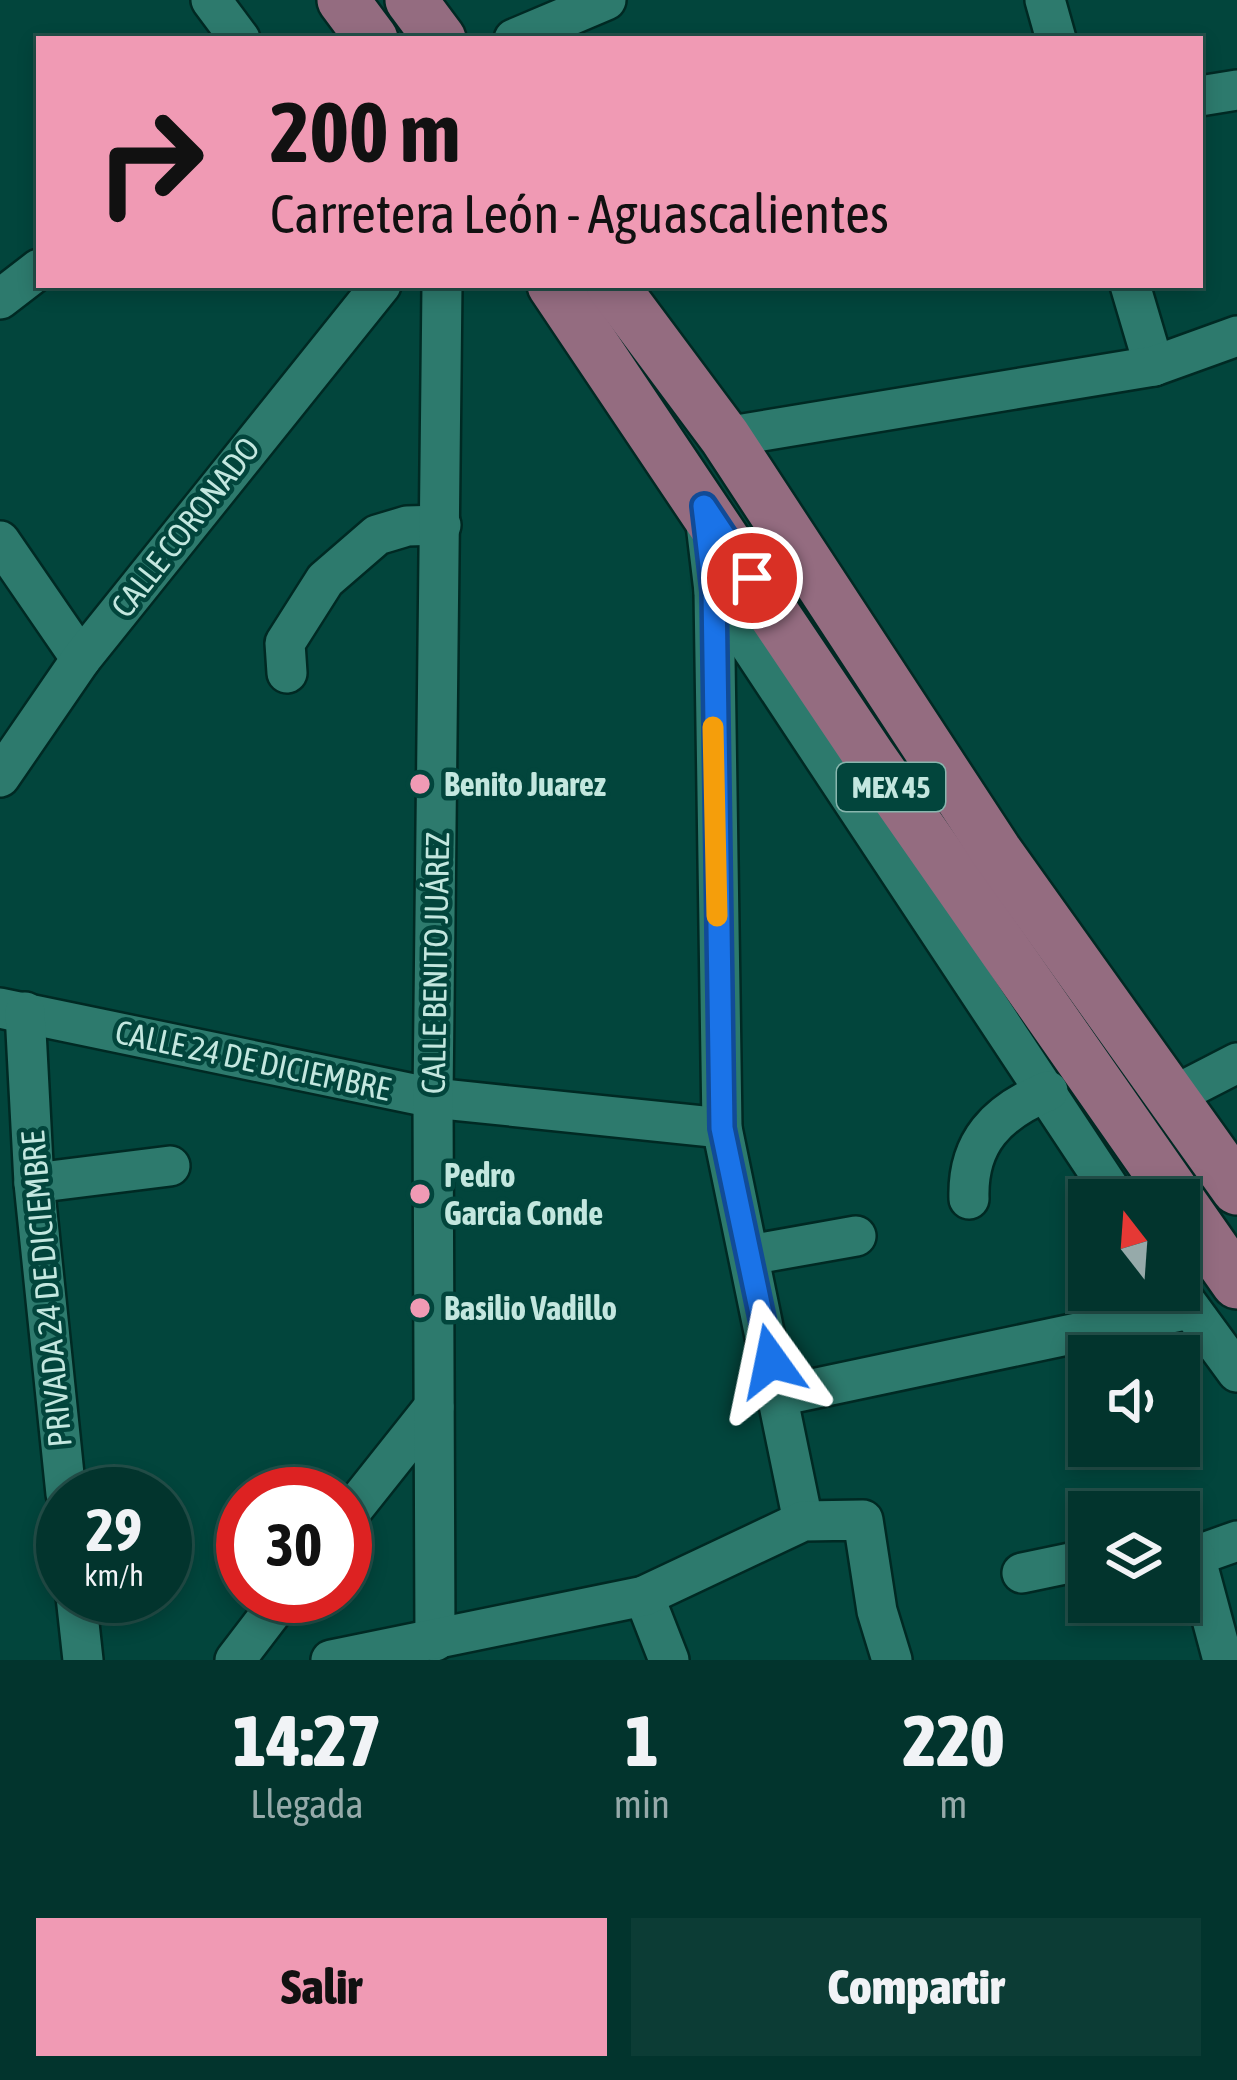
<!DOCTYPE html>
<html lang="es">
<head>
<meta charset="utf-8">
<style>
  :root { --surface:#02342d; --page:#0c3c35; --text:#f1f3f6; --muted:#96aaaa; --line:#234f49; --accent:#f09ab4 }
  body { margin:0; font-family:"Asap Condensed",sans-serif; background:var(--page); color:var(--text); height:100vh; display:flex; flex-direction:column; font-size:45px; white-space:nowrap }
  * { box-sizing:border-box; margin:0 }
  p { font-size:39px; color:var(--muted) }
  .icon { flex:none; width:66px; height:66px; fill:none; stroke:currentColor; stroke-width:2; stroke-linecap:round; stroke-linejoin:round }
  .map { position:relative; height:1660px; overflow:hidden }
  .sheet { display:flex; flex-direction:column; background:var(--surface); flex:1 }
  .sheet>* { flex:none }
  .hud { position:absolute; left:36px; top:36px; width:1167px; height:252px; border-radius:0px; box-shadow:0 6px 18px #0003,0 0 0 3px var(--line); background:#f09ab4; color:#111; overflow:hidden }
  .needle { width:78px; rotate:343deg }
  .buttons { position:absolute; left:1068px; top:1179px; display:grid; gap:24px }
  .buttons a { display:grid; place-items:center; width:132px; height:132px; border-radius:0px; background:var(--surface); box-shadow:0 6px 18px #0003,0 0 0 3px var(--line); font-size:60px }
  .speed { position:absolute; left:36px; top:1467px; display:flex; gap:24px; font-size:60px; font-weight:700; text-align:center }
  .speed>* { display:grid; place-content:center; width:156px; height:156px; border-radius:50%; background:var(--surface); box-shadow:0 6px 18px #0003,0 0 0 3px var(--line); line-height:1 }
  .speed small { font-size:30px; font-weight:400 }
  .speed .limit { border:18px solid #d22; background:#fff; color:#111 }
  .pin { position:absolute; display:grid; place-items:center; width:102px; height:102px; color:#fff; margin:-51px; border:6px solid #fff; border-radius:50%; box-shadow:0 3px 12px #0007 }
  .me { position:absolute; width:132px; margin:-66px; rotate:348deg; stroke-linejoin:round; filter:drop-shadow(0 0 9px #0008) }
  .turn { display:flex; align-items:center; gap:42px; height:252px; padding:0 36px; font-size:54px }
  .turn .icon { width:156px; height:156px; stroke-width:2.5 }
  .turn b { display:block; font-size:84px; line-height:102px }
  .eta { display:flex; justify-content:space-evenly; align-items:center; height:204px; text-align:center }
  .eta b { font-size:72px; font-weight:800; line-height:84px }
  .primary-button { display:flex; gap:24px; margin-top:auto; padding:24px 36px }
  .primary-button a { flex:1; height:138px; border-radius:0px; background:var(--accent); color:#111; font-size:48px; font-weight:800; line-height:138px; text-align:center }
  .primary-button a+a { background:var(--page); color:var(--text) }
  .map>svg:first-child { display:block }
</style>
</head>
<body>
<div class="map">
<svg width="1237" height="1660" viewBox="0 0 1237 1660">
  <rect width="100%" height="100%" fill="#02453c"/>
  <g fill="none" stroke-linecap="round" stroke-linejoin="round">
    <defs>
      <g id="minor">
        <polyline points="211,0 240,39"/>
        <polyline points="1045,0 1056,39"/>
        <polyline points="514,39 606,0"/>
        <polyline points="1200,96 1237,90"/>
        <polyline points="1130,285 1154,366"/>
        <polyline points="0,299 39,269"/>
        <polyline points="725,437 1154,366 1237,336"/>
        <polyline points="705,516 714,591 722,1128 803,1521"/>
        <polyline points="0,541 81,659"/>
        <polyline points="714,591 1117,1200"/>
        <polyline points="287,673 285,643 325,580 377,535 407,526 441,525"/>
        <polyline points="0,777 81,659 381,285"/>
        <polyline points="0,1008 433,1098 722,1128"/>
        <polyline points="25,1012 34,1183 66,1494"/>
        <polyline points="1171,1097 1237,1063"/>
        <polyline points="34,1183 170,1166"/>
        <path d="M969,1199C967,1142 997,1112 1048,1091"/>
        <polyline points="749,1255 856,1236"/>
        <polyline points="1177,1290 1237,1372"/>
        <polyline points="779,1396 1190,1309"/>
        <polyline points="345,1519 434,1407"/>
        <polyline points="1179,1555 1195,1556 1237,1541"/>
        <polyline points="1195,1556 1223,1660"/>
        <polyline points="1022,1573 1089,1559"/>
        <polyline points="76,1596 83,1660"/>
        <polyline points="644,1596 669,1660"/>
        <polyline points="435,1641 433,1098 442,285"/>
        <polyline points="235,1660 284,1596"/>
        <polyline points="331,1660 644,1596 803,1521 863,1520 877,1611 892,1660"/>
      </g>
      <g id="major">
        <polyline points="343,0 372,39"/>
        <polyline points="411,0 440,39"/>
        <polyline points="553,285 870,757 1237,1283"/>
        <polyline points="612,285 725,437 996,851 1237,1189"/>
      </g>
    </defs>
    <use href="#minor" stroke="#002923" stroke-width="44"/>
    <use href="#major" stroke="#002923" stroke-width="56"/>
    <use href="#minor" stroke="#2d7a6d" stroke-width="39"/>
    <use href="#major" stroke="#946c80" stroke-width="51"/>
  </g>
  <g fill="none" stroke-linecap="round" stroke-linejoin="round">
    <defs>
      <polyline id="route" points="752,578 704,506 714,591 722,1128 771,1361"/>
    </defs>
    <use href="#route" stroke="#114b97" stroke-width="30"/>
    <use href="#route" stroke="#1a73e8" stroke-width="21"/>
    <polyline stroke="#f59e0b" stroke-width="21" points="713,727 717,916"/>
  </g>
  <g fill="#f09ab4" stroke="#02453c" stroke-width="4.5">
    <circle cx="420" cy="784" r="12"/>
    <circle cx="420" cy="1194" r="12"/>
    <circle cx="420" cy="1308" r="12"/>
  </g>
  <g text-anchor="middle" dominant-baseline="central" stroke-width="9" stroke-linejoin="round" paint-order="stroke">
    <rect fill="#02453c" stroke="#89b6ae" stroke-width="3" x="837" y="763" width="108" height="48" rx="9"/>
    <g font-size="30" font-weight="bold" fill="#c3e7df">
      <text x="891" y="787">MEX 45</text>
    </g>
    <g font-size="33" fill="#c3e7df" stroke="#02453c">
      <text transform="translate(185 527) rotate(-52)">CALLE CORONADO</text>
      <text transform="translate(435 963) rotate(-89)">CALLE BENITO JUÁREZ</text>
      <text transform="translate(253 1060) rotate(12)">CALLE 24 DE DICIEMBRE</text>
      <text transform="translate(46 1289) rotate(-95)">PRIVADA 24 DE DICIEMBRE</text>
    </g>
    <g font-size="33" font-weight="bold" fill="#c3e7df" stroke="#02453c" text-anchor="start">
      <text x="444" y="784">Benito Juarez</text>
      <text x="444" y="1175">Pedro<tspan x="444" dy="38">Garcia Conde</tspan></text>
      <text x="444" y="1308">Basilio Vadillo</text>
    </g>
  </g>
</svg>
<div class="buttons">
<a><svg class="needle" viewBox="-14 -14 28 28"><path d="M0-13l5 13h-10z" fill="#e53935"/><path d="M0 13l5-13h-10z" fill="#96aaaa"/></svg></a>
<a><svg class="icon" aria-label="sound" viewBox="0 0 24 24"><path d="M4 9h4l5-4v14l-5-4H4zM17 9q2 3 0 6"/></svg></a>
<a><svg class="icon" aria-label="layers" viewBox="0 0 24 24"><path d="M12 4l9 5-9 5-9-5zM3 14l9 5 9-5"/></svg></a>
</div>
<div class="speed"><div>29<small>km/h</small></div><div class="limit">30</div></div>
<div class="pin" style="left:752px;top:578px;background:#d93025"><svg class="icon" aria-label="arrive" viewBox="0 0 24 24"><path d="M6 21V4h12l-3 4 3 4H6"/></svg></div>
<svg class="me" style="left:771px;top:1361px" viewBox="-20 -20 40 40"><path d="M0-17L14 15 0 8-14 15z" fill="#1a73e8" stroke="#fff" stroke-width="4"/></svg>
<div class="hud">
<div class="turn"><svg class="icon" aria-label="right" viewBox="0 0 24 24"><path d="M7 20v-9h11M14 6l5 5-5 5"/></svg><div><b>200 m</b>Carretera León - Aguascalientes</div></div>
</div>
</div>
<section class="sheet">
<div class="eta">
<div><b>14:27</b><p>Llegada</p></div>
<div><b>1</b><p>min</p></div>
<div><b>220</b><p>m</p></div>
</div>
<div class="primary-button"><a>Salir</a><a>Compartir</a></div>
</section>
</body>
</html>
